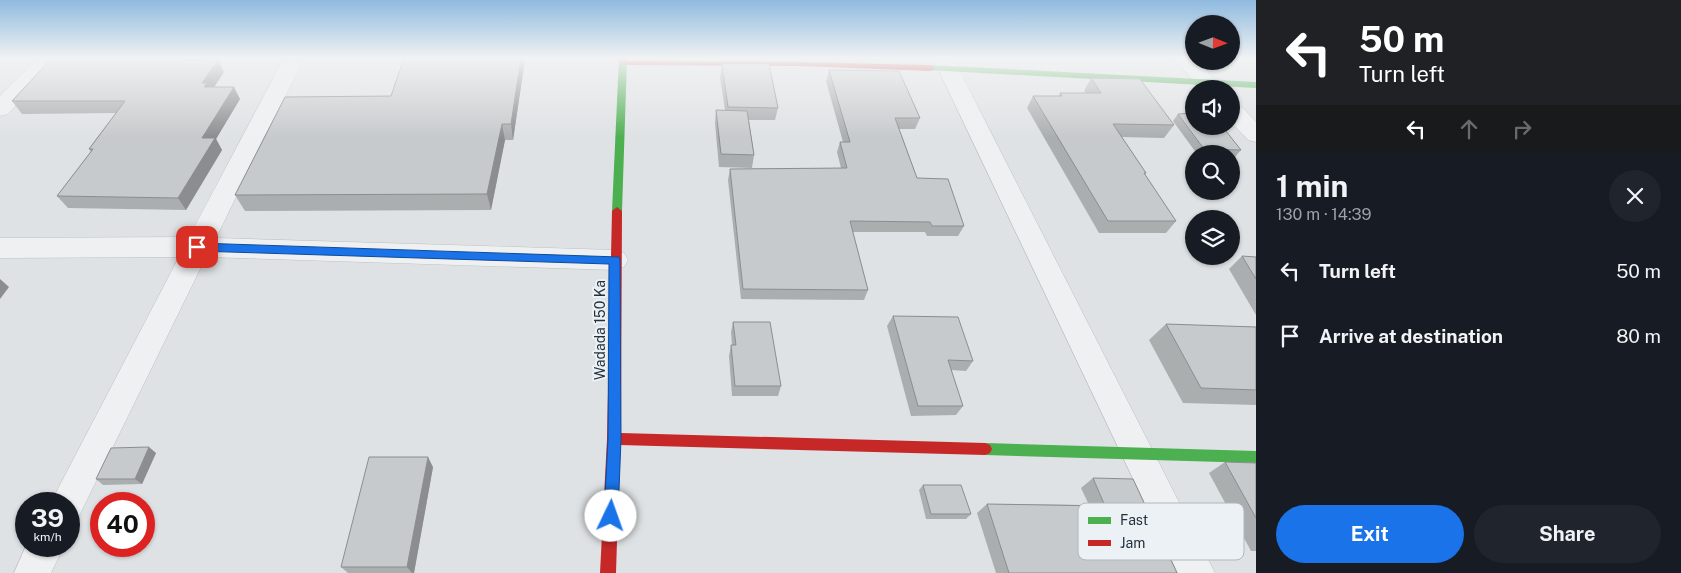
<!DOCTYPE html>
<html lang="en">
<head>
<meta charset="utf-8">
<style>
  :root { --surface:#171b24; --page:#20242c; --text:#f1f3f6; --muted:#9ea1a6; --accent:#1a73e8 }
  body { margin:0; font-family:"Public Sans",sans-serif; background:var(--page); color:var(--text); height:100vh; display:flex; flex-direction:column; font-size:19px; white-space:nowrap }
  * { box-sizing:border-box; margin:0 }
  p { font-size:16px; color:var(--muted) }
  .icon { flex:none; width:28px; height:28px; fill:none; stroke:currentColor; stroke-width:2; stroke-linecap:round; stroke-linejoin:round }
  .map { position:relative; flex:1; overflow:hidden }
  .side { display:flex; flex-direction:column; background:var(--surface); width:425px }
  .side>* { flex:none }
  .hud { background:#202124; color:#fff; overflow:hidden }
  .needle { width:32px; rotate:91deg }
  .tools { position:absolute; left:1185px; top:15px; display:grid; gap:10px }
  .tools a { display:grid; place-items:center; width:55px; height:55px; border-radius:50%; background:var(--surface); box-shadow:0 1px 4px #0004; font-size:25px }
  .speed { position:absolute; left:15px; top:492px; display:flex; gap:10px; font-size:25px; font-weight:700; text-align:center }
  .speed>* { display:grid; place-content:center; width:65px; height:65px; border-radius:50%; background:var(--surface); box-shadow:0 1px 4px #0004; line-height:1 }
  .speed small { font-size:12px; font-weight:400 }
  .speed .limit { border:8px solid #d22; background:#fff; color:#111 }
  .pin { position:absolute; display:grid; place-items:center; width:42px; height:42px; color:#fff; margin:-21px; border-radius:10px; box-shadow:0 2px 8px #0006 }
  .me { position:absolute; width:55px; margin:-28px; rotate:3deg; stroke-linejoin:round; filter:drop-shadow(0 0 4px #0008) }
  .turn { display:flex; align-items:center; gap:18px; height:105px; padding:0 20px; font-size:22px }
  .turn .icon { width:65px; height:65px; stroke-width:2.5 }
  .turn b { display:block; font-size:35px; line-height:42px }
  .lanes { display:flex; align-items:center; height:48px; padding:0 20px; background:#0003; justify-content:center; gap:25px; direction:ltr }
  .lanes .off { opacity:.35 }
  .round { display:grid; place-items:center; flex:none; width:52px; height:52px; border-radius:26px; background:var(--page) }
  .head { display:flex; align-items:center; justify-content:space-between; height:85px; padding:0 20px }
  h1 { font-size:30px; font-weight:700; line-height:38px }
  .action { display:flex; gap:10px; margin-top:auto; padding:10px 20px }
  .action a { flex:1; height:58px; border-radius:30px; background:var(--accent); color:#fff; font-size:20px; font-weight:700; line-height:58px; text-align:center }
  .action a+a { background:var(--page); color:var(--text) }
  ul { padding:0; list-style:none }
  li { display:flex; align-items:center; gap:15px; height:65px; padding:0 20px }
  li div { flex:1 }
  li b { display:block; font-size:19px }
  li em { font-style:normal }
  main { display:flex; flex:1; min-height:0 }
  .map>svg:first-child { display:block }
</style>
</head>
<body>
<main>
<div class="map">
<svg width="1256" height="573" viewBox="0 0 1256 573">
  <rect width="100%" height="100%" fill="#dfe2e4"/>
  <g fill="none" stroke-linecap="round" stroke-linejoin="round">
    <defs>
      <g id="street">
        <polygon points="38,58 59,58 8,114 0,116 0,96"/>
        <polygon points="284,58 304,58 216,238 615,250 624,253 628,260 624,267 615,270 206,257 79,516 69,520 69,504 50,504 179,257 0,258 0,238 189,237"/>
        <polygon points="933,58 953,58 1215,573 1178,573"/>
        <polygon points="1173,58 1194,58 1194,61 1198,61 1223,89 1201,89"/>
        <polygon points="1231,102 1239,104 1256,122 1256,142 1248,140 1231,122"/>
        <polygon points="26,546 64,546 51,573 14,573"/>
      </g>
    </defs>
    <use href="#street" stroke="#bdc0c2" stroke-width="1"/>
    <use href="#street" fill="#eef0f1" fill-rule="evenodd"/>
    <g fill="#4caf50" fill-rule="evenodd">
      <polygon points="619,58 627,58 622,211 617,215 612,211"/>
      <polygon points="931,65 1256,82 1256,88 928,70 927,68"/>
      <polygon points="985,443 1256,451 1256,463 985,455 980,453 978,449 980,445"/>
    </g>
    <g fill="#c62828" fill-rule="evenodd">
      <polygon points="620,61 801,62 931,65 935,68 931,71 801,66 623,65 620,65"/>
      <polygon points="617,207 622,211 621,433 985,443 990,445 992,449 990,453 985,455 620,445 616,573 600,573 607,439 612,211"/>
    </g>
  </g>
  <g fill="#abaeaf">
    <polygon points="404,58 523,58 524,66 513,140 505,140 491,210 245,211 235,195 391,96"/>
    <polygon points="200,60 224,72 214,87 240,99 216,139 222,150 186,210 68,208 57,196 91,152 89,149 116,113 22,114 12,101"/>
    <polygon points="722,64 778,108 775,120 749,120 754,155 752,168 719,167 715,123 716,110 725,110 720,77"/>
    <polygon points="829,70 920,118 915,129 899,129 917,178 964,226 958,236 927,236 925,232 853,232 868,290 864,300 741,299 728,180 730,169 841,168 837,152 840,142 843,142 826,81"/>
    <polygon points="1091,78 1174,125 1164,138 1121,137 1146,173 1145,175 1176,221 1166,233 1099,233 1027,108 1033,96 1059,96 1060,93 1086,93 1084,91"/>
    <polygon points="1178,114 1241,150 1235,157 1231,157 1231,154 1197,154 1173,121"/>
    <polygon points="1242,256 1256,257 1256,315 1229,269"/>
    <polygon points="893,316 973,361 966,371 951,370 963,406 956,415 911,416 887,326"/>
    <polygon points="733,322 781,386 778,396 732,396 729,356 731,345 732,345 731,332"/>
    <polygon points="1166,324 1256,327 1256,405 1183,403 1149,340"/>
    <polygon points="156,453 142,484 103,485 96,479"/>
    <polygon points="1225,462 1256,463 1256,551 1251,551 1209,473"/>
    <polygon points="433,467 414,573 348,573 341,567"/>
    <polygon points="1093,478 1177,573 996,573 977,513 987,504 1089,505 1081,488"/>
    <polygon points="923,485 971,514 966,519 926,519 919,490"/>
  </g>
  <g fill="#8b8d8f">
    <polygon points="186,58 201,58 191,72 184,60"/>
    <polygon points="518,58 523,58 524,66 513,140 511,124"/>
    <polygon points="218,60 224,72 211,92 211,99 202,83"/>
    <polygon points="234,87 240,99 216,139 222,150 186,210 178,198 202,138"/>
    <polygon points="502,124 505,140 491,210 487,194"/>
    <polygon points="0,279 9,287 0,299"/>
    <polygon points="149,447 156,453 142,484 135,479"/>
    <polygon points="428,457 433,467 414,573 412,573 407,567"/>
  </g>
  <g fill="#c7cacc" stroke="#8b8d8f">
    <polygon points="52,58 186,58 184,60 218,60 202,83 207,83 204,87 234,87 202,138 215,138 178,198 57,196 93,149 89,149 125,101 12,101"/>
    <polygon points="404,58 521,58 511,124 502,124 487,194 235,195 285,97 391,96"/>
    <polygon points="722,64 769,64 778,108 728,107"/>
    <polygon points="829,70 899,71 920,118 895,118 917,178 948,179 964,226 932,226 930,222 850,221 868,290 743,289 730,169 847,168 840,142 850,142"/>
    <polygon points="1091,78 1140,79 1174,125 1113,124 1146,173 1144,173 1176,221 1108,221 1033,96 1062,96 1060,93 1101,93"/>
    <polygon points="716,110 747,111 754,155 721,154"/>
    <polygon points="1194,113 1194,126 1222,126 1241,150 1204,149 1178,114"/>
    <polygon points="1242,256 1256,257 1256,279"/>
    <polygon points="893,316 958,317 973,361 948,360 963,406 918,406"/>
    <polygon points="733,322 770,322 781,386 735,386 731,345 736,345"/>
    <polygon points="1166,324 1256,327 1256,390 1201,388"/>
    <polygon points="149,447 135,479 96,479 111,448"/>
    <polygon points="369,457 428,457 407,567 341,567"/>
    <polygon points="1225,462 1256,463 1256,518"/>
    <polygon points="1093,478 1133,479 1177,573 1009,573 987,504 1105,506"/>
    <polygon points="923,485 961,485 971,514 931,514"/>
  </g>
  <linearGradient id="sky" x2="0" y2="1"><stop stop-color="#8fbadf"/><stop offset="0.42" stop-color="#f1f2f3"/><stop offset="1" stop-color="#f1f2f3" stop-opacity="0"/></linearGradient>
  <rect width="1256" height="138" fill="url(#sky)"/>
  <polygon fill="#1a73e8" stroke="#114b97" points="197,243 619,257 620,260 621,439 618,516 616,521 611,523 606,521 604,516 608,439 609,264 197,251 191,247"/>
  <g text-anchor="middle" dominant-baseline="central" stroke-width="4" stroke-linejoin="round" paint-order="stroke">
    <g font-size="14" fill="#25323e" stroke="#ebf1f5">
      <text transform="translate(600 330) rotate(-90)">Wadada 150 Ka</text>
    </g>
  </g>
  <rect x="1078" y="503" width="166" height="57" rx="8" fill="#ebf1f5" stroke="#b0b8be" stroke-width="1"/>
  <rect x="1088" y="517" width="23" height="7" fill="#4caf50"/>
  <rect x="1088" y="540" width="23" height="6" fill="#c62828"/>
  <g font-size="14" fill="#25323e">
    <text x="1120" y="525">Fast</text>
    <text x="1120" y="548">Jam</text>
  </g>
</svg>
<div class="tools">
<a><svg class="needle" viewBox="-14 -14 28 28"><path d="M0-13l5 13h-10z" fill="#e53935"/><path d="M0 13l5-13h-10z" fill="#9ea1a6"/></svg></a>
<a><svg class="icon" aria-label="sound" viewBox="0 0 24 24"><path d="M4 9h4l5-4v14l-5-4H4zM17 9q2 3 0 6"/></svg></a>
<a><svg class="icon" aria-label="search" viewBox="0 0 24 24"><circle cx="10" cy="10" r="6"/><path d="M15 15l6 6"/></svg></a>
<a><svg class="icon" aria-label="layers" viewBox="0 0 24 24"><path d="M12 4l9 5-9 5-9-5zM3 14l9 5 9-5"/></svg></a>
</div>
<div class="speed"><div>39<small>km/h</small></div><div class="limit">40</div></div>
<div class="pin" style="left:197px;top:247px;background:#d93025"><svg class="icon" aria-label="arrive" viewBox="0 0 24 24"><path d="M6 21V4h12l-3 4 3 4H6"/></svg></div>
<svg class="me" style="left:611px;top:516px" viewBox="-20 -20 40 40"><circle r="19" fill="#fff"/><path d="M0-13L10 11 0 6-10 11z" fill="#1a73e8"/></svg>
</div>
<section class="side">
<div class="hud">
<div class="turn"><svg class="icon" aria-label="left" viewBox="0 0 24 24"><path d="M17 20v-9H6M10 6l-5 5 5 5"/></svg><div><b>50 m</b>Turn left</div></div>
<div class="lanes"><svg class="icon" aria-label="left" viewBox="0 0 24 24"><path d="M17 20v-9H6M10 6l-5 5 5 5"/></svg><svg class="icon off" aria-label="ahead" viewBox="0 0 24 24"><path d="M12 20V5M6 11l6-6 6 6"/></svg><svg class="icon off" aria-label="right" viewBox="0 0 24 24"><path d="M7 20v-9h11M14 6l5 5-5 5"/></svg></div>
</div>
<div class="head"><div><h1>1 min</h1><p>130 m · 14:39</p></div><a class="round"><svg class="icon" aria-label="close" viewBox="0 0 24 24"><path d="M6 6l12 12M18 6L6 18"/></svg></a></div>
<ul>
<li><svg class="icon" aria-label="left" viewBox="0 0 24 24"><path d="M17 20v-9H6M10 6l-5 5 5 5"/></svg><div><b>Turn left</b></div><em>50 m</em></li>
<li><svg class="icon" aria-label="arrive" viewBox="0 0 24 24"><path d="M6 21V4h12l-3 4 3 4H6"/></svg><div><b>Arrive at destination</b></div><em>80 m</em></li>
</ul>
<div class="action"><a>Exit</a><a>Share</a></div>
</section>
</main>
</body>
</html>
